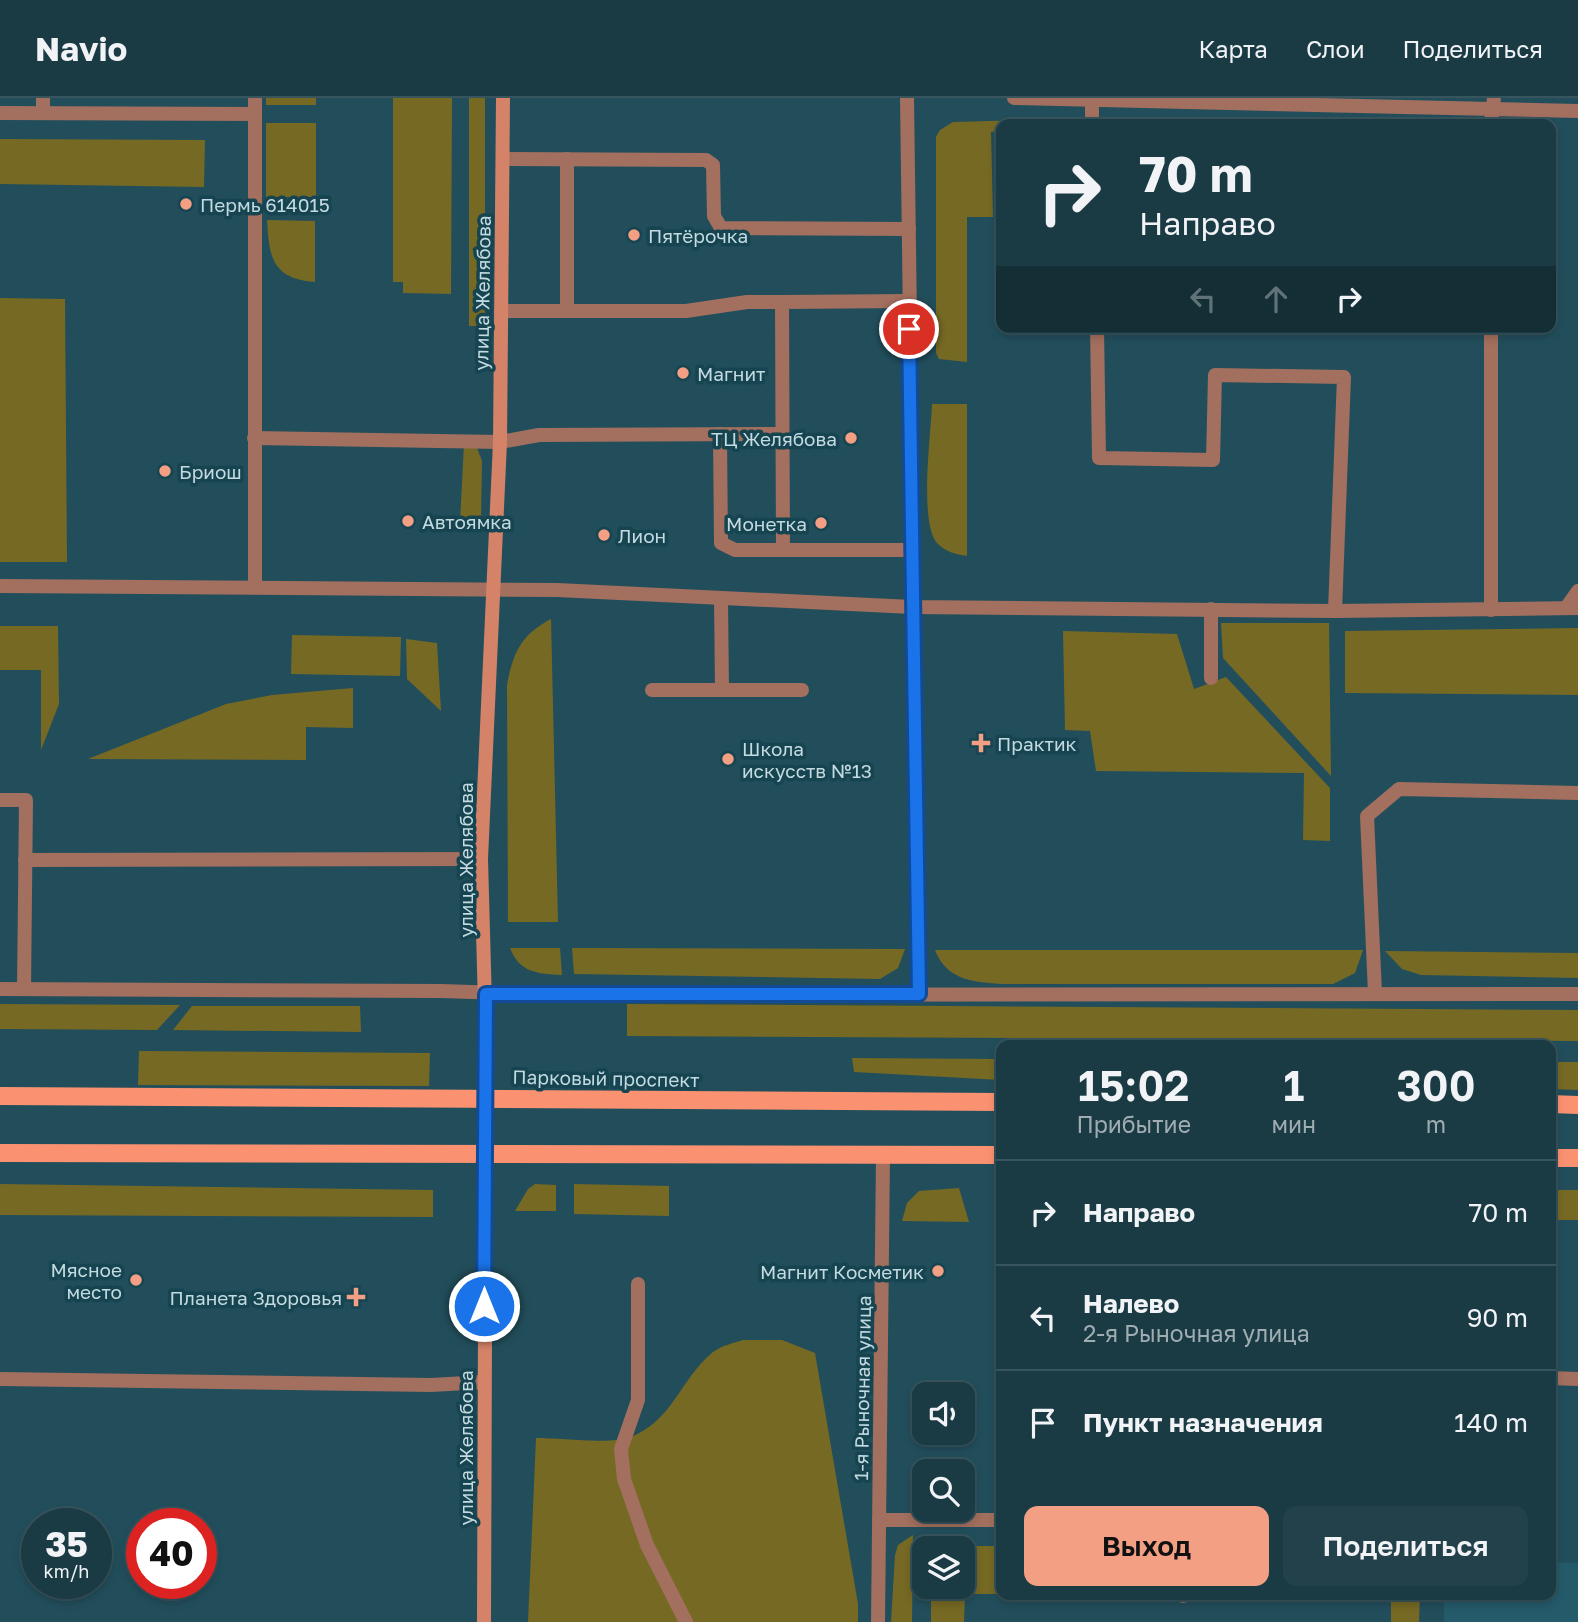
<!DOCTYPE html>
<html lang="ru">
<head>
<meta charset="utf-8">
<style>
  :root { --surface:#1a3a44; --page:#23414b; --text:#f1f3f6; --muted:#9fadb2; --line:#38545d; --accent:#f39f84 }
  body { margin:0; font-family:"Golos Text",sans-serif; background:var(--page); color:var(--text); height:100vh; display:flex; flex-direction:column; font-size:26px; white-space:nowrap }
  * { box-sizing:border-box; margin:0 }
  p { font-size:23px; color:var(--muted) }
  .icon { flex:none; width:38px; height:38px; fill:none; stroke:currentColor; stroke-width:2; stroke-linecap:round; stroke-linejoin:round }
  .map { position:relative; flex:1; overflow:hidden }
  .details { position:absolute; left:996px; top:942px; width:560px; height:560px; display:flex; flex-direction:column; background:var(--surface); border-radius:14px; box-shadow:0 4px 10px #0003,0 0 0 2px var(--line) }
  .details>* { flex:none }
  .banner { position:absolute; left:996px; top:21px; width:560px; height:214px; border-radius:14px; box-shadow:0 4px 10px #0003,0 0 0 2px var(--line); background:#1a3a44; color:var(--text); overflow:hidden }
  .fabs { position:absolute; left:912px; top:1284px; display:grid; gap:14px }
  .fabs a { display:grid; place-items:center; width:63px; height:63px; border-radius:14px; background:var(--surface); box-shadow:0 4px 10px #0003,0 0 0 2px var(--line); font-size:35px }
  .speed { position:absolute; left:21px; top:1410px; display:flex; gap:14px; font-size:35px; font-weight:700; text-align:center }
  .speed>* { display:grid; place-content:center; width:91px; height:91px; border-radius:50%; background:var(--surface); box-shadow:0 4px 10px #0003,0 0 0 2px var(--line); line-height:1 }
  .speed small { font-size:18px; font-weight:400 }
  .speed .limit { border:10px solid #d22; background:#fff; color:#111 }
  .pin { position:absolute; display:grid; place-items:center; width:60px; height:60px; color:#fff; margin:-30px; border:4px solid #fff; border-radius:50%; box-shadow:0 2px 7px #0007 }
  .me { position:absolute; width:77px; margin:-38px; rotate:0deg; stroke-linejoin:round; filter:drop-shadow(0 0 5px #0008) }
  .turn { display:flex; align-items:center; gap:24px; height:147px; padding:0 28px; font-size:32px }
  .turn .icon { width:91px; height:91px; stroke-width:2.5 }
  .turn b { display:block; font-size:49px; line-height:60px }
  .lanes { display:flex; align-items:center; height:66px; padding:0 28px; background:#0003; justify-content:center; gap:35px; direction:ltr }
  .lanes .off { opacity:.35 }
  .eta { display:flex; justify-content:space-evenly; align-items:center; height:119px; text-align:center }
  .eta b { font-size:42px; font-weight:600; line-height:49px }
  .action { display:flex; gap:14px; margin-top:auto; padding:14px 28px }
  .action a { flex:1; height:80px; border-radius:14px; background:var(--accent); color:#111; font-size:28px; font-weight:600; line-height:80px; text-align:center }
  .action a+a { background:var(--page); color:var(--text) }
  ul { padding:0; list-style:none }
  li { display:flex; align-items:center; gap:21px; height:105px; padding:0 28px; border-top:2px solid var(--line) }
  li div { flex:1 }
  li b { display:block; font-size:26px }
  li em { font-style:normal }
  header { display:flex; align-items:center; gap:42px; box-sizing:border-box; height:98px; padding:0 35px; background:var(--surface); border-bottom:2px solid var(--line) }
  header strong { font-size:33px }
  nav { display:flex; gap:38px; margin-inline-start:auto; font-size:24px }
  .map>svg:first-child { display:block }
</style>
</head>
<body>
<header>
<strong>Navio</strong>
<nav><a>Карта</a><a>Слои</a><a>Поделиться</a></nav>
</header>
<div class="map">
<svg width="1578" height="1524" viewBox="0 0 1578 1524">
  <rect width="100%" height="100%" fill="#224e5b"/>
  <polygon fill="#245a69" points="1551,1464 1578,1465 1578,1524 1444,1524 1444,1496 1550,1496"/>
  <g fill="#766924">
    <rect x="266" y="0" width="50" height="7"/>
    <polygon points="393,0 452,0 451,196 403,195 403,184 393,184"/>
    <rect x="469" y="0" width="16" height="228"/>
    <polygon points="1063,21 1063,26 1001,26 1001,33 991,34 993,119 967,119 967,264 939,261 936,255 936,39 940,32 953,24"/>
    <rect x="266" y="25" width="50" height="74"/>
    <polygon points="0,41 205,42 204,89 0,86"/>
    <path d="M267,122L315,123V184C272,181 269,159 267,122Z"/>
    <polygon points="0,200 65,201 67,464 0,464"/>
    <path d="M932,306H967V458C956,456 945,454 937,445C919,424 931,336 932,306Z"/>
    <polygon points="464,346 477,350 482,363 481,424 460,424"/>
    <path d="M551,521L558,824H508L507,587C513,554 521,537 551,521Z"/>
    <polygon points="1221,525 1329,525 1331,678 1223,560"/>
    <polygon points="0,528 58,528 59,606 41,652 41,572 0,572"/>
    <polygon points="1578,530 1578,597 1345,595 1345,533"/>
    <polygon points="1063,533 1177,536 1194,591 1226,579 1330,690 1330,743 1303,742 1304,675 1096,673 1090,633 1065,632"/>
    <polygon points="292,537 401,539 400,578 291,576"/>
    <polygon points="406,541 437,545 441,613 407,581"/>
    <polygon points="353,590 353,630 306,629 306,662 88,661 226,606 272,597"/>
    <path d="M510,850H560L562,877C537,876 519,874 510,850Z"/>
    <polygon points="572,850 905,851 898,870 880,881 574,876"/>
    <path d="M935,852H1363L1355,875L1333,886H1003C974,884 947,883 935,852Z"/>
    <polygon points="1385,853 1578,855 1578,880 1421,877 1402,871"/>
    <polygon points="0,906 180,907 157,932 0,931"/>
    <polygon points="627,906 1578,912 1578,943 627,938"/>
    <polygon points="192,908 360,908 361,934 173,932"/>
    <polygon points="139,953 430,955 429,988 138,987"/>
    <polygon points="852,960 1001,961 1001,982 854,974"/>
    <polygon points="1550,964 1578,964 1578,992 1551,991"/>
    <polygon points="0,1086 433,1092 433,1119 0,1117"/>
    <polygon points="535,1086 556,1087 556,1113 515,1113 528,1091"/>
    <polygon points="574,1086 669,1088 669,1118 574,1116"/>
    <polygon points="959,1090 969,1124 902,1123 907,1105 919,1093"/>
    <polygon points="1550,1092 1578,1092 1578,1122 1551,1122"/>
    <path d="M743,1242H782L815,1255L858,1506V1524H528L536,1340C557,1340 611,1346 628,1340C673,1324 679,1282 713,1254C721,1248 733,1245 743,1242Z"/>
    <polygon points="913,1437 912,1524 891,1524 895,1457 898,1447"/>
    <polygon points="932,1448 1001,1448 1001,1496 965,1496 964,1524 931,1524 931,1489 962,1489 962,1451"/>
    <polygon points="1007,1496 1172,1496 1172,1499"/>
    <polygon points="1192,1496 1420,1496 1419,1524 1391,1524 1391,1502"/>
  </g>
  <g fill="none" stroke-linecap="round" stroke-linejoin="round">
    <g stroke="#a36f5e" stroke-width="14">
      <polyline points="1014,0 1578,13"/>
      <polyline points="1092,0 1092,26"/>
      <polyline points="0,15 255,16"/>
      <polyline points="43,15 43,0"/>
      <polyline points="1491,26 1494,0"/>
      <polyline points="503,61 706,62 713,67 714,118 721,130 909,131"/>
      <polyline points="567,61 567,213"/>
      <polyline points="909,203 782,204 783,452 911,452"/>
      <polyline points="501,213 686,213 747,204 782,204"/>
      <polyline points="1097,229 1099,360 1213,362 1215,277 1344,279 1335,513"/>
      <polyline points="1491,229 1491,512"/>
      <polyline points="720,336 721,445 735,452 783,452"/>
      <polyline points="254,340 500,344 539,337 782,336"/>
      <polyline points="0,488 557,492 912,509 1335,513 1578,510"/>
      <polyline points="255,489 255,0"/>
      <polyline points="1566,510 1578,493"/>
      <polyline points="1211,580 1211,511"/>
      <polyline points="652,592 722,592 721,500"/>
      <polyline points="722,592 802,592"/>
      <polyline points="0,702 26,702 24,891"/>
      <polyline points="25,762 481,761"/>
      <polyline points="1375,895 1367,718 1399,691 1578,695"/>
      <polyline points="638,1186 638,1302 621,1351 624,1381 647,1447 686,1524"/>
      <polyline points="1550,1280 1578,1281"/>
      <polyline points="0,1281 431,1287 484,1284"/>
      <polyline points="879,1422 1001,1422"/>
      <polyline points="1183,1496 1183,1498"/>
    </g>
    <g stroke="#a36f5e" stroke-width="14">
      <polyline points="907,0 919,896"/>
      <polyline points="0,891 441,893 569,897 1578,896"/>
      <polyline points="878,1524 883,1057"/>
    </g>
    <polyline stroke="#d48369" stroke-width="14" points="484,1524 486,943 481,761 500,344 503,0"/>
    <g stroke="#fa9271" stroke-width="18">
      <polyline points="0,998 1001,1004"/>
      <polyline points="1550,1006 1578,1007"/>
      <polyline points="0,1055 1001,1057"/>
      <polyline points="1550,1060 1578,1060"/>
    </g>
  </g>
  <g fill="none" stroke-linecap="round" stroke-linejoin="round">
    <defs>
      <polyline id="route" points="484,1208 486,896 919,896 909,231"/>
    </defs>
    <use href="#route" stroke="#114b97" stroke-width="18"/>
    <use href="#route" stroke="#1a73e8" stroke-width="12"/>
  </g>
  <g fill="#f39f84" stroke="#164450" stroke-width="2.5">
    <circle cx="186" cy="106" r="7"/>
    <circle cx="634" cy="137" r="7"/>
    <circle cx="683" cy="275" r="7"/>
    <circle cx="851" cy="340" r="7"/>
    <circle cx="165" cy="373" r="7"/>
    <circle cx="408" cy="423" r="7"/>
    <circle cx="821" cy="425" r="7"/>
    <circle cx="604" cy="437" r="7"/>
    <path d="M977.5 634.5h7v7h7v7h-7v7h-7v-7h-7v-7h7z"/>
    <circle cx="728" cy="661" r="7"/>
    <circle cx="938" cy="1173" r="7"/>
    <circle cx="136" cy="1182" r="7"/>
    <path d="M352.5 1188.5h7v7h7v7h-7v7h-7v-7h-7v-7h7z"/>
  </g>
  <g text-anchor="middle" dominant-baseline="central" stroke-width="7" stroke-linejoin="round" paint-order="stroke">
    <g font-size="19" fill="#c3dae1" stroke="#164450" text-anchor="start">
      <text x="200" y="106">Пермь 614015</text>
      <text x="648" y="137">Пятёрочка</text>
      <text x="697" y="275">Магнит</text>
      <text x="837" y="340" text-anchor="end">ТЦ Желябова</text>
      <text x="179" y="373">Бриош</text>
      <text x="422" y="423">Автоямка</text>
      <text x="807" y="425" text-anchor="end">Монетка</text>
      <text x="618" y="437">Лион</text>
      <text x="997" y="645">Практик</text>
      <text x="742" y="650">Школа<tspan x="742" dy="22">искусств №13</tspan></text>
      <text x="122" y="1171" text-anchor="end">Мясное<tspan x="122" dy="22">место</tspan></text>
      <text x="924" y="1173" text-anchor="end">Магнит Косметик</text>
      <text x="342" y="1199" text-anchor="end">Планета Здоровья</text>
    </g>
    <g font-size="19" fill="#c3dae1" stroke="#164450">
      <text transform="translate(482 195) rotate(-89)">улица Желябова</text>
      <text transform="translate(465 762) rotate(-90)">улица Желябова</text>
      <text transform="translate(606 980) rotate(1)">Парковый проспект</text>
      <text transform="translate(862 1290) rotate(-89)">1-я Рыночная улица</text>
      <text transform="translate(465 1350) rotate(-90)">улица Желябова</text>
    </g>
  </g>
</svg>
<div class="fabs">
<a><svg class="icon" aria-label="sound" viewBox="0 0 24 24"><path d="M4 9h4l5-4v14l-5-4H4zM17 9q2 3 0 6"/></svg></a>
<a><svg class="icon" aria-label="search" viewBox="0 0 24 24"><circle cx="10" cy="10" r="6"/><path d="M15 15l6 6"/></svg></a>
<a><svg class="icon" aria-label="layers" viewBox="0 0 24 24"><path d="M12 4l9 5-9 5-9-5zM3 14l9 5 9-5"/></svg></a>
</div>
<div class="speed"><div>35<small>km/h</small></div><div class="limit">40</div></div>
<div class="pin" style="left:909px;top:231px;background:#d93025"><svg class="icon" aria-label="arrive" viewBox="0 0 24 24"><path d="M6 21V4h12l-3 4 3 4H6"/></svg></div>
<svg class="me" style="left:484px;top:1208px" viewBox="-20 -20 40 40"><circle r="17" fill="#1a73e8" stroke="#fff" stroke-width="3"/><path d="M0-11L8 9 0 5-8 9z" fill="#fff"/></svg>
<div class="banner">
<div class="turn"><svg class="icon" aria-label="right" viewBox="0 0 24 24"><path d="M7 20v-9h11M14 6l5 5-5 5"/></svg><div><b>70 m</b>Направо</div></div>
<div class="lanes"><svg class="icon off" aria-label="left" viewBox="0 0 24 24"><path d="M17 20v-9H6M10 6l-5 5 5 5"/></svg><svg class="icon off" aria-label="ahead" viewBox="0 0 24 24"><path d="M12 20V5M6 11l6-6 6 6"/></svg><svg class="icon" aria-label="right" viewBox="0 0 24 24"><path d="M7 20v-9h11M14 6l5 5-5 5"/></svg></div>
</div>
<section class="details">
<div class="eta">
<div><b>15:02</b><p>Прибытие</p></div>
<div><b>1</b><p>мин</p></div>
<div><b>300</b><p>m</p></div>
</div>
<ul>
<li><svg class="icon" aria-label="right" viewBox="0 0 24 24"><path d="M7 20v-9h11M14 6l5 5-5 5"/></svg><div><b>Направо</b></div><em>70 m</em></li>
<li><svg class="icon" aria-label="left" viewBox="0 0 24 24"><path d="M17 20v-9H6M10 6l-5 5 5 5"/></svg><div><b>Налево</b><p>2-я Рыночная улица</p></div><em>90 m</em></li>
<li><svg class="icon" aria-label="arrive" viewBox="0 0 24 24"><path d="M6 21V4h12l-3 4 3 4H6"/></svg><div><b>Пункт назначения</b></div><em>140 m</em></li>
</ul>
<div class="action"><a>Выход</a><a>Поделиться</a></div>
</section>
</div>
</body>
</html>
